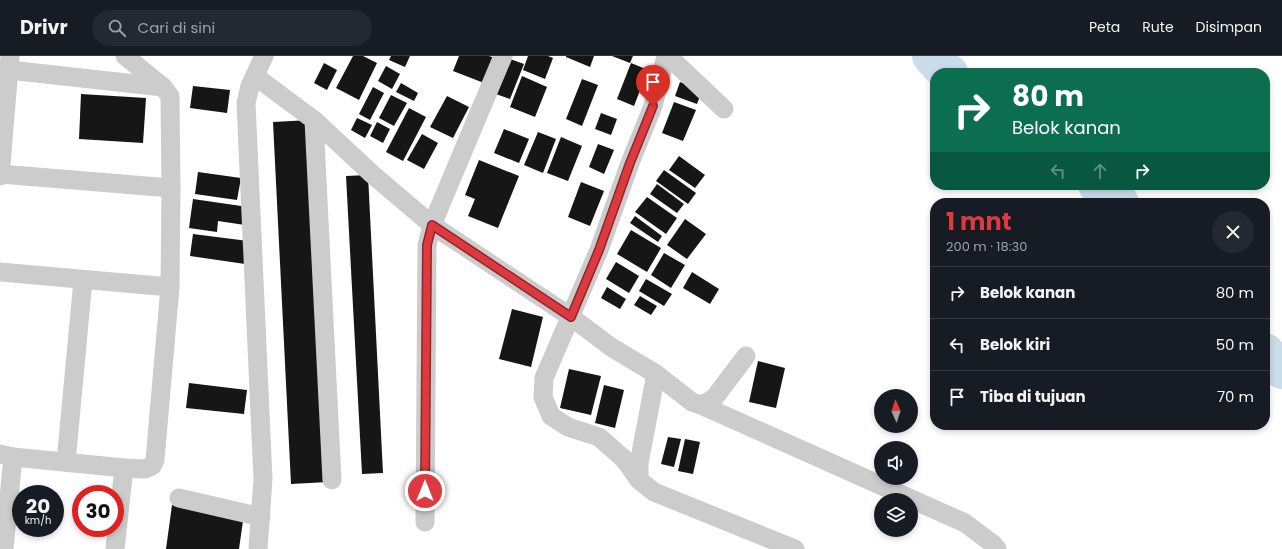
<!DOCTYPE html>
<html lang="id">
<head>
<meta charset="utf-8">
<style>
  :root { --surface:#171b24; --page:#242831; --text:#f1f3f6; --muted:#9ea1a6; --line:#363941; --accent:#dd3a40 }
  body { margin:0; font-family:Poppins,sans-serif; background:var(--page); color:var(--text); height:100vh; display:flex; flex-direction:column; font-size:15px; white-space:nowrap }
  * { box-sizing:border-box; margin:0 }
  p { font-size:13px; color:var(--muted) }
  .icon { flex:none; width:22px; height:22px; fill:none; stroke:currentColor; stroke-width:2; stroke-linecap:round; stroke-linejoin:round }
  .map { position:relative; flex:1; overflow:hidden }
  .sheet { position:absolute; left:930px; top:142px; width:340px; height:232px; display:flex; flex-direction:column; background:var(--surface); border-radius:16px; box-shadow:0 2px 6px #0003 }
  .sheet>* { flex:none }
  .guide { position:absolute; left:930px; top:12px; width:340px; height:122px; border-radius:16px; box-shadow:0 2px 6px #0003; background:#0b6e4f; color:#fff; overflow:hidden }
  .needle { width:26px; rotate:357deg }
  .buttons { position:absolute; left:874px; top:333px; display:grid; gap:8px }
  .buttons a { display:grid; place-items:center; width:44px; height:44px; border-radius:50%; background:var(--surface); box-shadow:0 2px 6px #0003; font-size:20px }
  .speed { position:absolute; left:12px; top:429px; display:flex; gap:8px; font-size:20px; font-weight:700; text-align:center }
  .speed>* { display:grid; place-content:center; width:52px; height:52px; border-radius:50%; background:var(--surface); box-shadow:0 2px 6px #0003; line-height:1 }
  .speed small { font-size:10px; font-weight:400 }
  .speed .limit { border:6px solid #d22; background:#fff; color:#111 }
  .pin { position:absolute; display:grid; place-items:center; width:34px; height:34px; color:#fff; margin:-41px -17px; border-radius:50% 50% 50% 0; rotate:-45deg; box-shadow:0 0 4px #0007 }
  .pin .icon { rotate:45deg }
  .me { position:absolute; width:44px; margin:-22px; rotate:0deg; stroke-linejoin:round; filter:drop-shadow(0 0 3px #0008) }
  .turn { display:flex; align-items:center; gap:14px; height:84px; padding:0 16px; font-size:18px }
  .turn .icon { width:52px; height:52px; stroke-width:2.5 }
  .turn b { display:block; font-size:28px; line-height:34px }
  .lanes { display:flex; align-items:center; height:38px; padding:0 16px; background:#0003; justify-content:center; gap:20px; direction:ltr }
  .lanes .off { opacity:.35 }
  .round { display:grid; place-items:center; flex:none; width:42px; height:42px; border-radius:21px; background:var(--page) }
  .headline { display:flex; align-items:center; justify-content:space-between; height:68px; padding:0 16px }
  h1 { font-size:24px; font-weight:700; line-height:30px; color:var(--accent) }
  ul { padding:0; list-style:none }
  li { display:flex; align-items:center; gap:12px; height:52px; padding:0 16px; border-top:1px solid var(--line) }
  li div { flex:1 }
  li b { display:block; font-size:15px }
  li em { font-style:normal }
  header { display:flex; align-items:center; gap:24px; box-sizing:border-box; height:56px; padding:0 20px; background:var(--surface); border-bottom:1px solid var(--line) }
  header strong { font-size:19px }
  nav { display:flex; gap:22px; margin-inline-start:auto; font-size:14px }
  .search { width:280px; height:36px; background:var(--page); display:flex; align-items:center; gap:10px; box-sizing:border-box; padding:0 14px; border-radius:22px; color:var(--muted); font-size:15px }
  .map>svg:first-child { display:block }
</style>
</head>
<body>
<header>
<strong>Drivr</strong>
<div class="search"><svg class="icon" aria-label="search" viewBox="0 0 24 24"><circle cx="10" cy="10" r="6"/><path d="M15 15l6 6"/></svg>Cari di sini</div>
<nav><a>Peta</a><a>Rute</a><a>Disimpan</a></nav>
</header>
<div class="map">
<svg width="1282" height="493" viewBox="0 0 1282 493">
  <rect width="100%" height="100%" fill="#fff"/>
  <g fill="none" stroke-linecap="round" stroke-linejoin="round">
    <g stroke="#caddea" stroke-width="38">
      <polyline points="931,0 940,10 949,17"/>
      <polyline points="1097,129 1120,147"/>
      <polyline points="1265,296 1282,314"/>
    </g>
  </g>
  <g fill="#161616">
    <polygon points="353,0 363,0 377,7 359,44 336,32"/>
    <polygon points="391,0 410,0 405,11 389,4"/>
    <polygon points="459,0 489,0 495,2 484,27 453,15"/>
    <polygon points="528,0 548,0 553,2 545,23 523,14"/>
    <polygon points="566,0 594,0 590,11 566,1"/>
    <polygon points="612,0 633,0 630,7"/>
    <polygon points="507,2 524,8 510,43 493,37"/>
    <polygon points="324,7 337,14 327,34 314,27"/>
    <polygon points="631,7 648,14 634,50 617,43"/>
    <polygon points="386,10 400,18 392,33 378,25"/>
    <polygon points="522,20 547,31 535,61 510,51"/>
    <polygon points="582,23 598,29 582,70 566,63"/>
    <polygon points="680,26 702,35 697,48 675,40"/>
    <polygon points="401,27 418,37 414,45 396,36"/>
    <polygon points="193,30 230,34 227,57 190,52"/>
    <polygon points="373,31 384,37 370,64 359,58"/>
    <polygon points="81,38 146,42 143,87 79,83"/>
    <polygon points="391,39 407,47 394,70 379,62"/>
    <polygon points="447,40 469,51 453,82 430,71"/>
    <polygon points="674,46 696,54 683,85 662,77"/>
    <polygon points="409,52 426,61 403,105 386,96"/>
    <polygon points="601,57 617,63 611,79 595,73"/>
    <polygon points="357,62 372,69 365,82 351,74"/>
    <polygon points="310,64 328,426 291,428 273,66"/>
    <polygon points="377,66 390,73 383,87 370,80"/>
    <polygon points="504,73 529,83 519,107 494,97"/>
    <polygon points="538,76 556,83 543,117 524,109"/>
    <polygon points="422,78 438,87 424,113 407,104"/>
    <polygon points="561,81 582,90 568,125 547,117"/>
    <polygon points="598,88 614,94 604,118 589,111"/>
    <polygon points="679,100 705,119 695,132 669,114"/>
    <polygon points="479,104 519,120 498,172 468,160 475,143 465,139"/>
    <polygon points="664,114 696,137 688,148 656,125"/>
    <polygon points="198,116 241,122 237,144 195,138"/>
    <polygon points="368,119 383,417 362,418 346,120"/>
    <polygon points="581,126 604,135 590,170 568,161"/>
    <polygon points="657,128 684,148 677,157 650,138"/>
    <polygon points="647,141 677,162 666,178 635,156"/>
    <polygon points="193,143 248,151 245,169 218,165 217,176 189,172"/>
    <polygon points="635,160 662,180 658,186 630,167"/>
    <polygon points="685,163 706,178 687,203 667,189"/>
    <polygon points="631,174 661,192 647,216 617,198"/>
    <polygon points="193,178 248,185 245,208 190,200"/>
    <polygon points="664,197 685,209 671,232 651,219"/>
    <polygon points="616,206 639,220 629,237 606,223"/>
    <polygon points="692,216 719,233 710,248 683,232"/>
    <polygon points="646,223 672,238 664,250 639,235"/>
    <polygon points="607,231 626,243 620,253 601,242"/>
    <polygon points="640,240 657,250 651,259 634,249"/>
    <polygon points="512,253 543,261 531,311 499,303"/>
    <polygon points="758,305 785,312 776,352 749,346"/>
    <polygon points="569,313 601,320 591,359 560,352"/>
    <polygon points="189,327 247,334 244,358 186,352"/>
    <polygon points="604,329 624,334 615,372 595,367"/>
    <polygon points="668,381 681,383 674,411 661,408"/>
    <polygon points="685,383 700,386 693,418 678,415"/>
    <polygon points="172,449 244,458 239,493 166,493"/>
  </g>
  <g fill="none" stroke-linecap="round" stroke-linejoin="round">
    <g stroke="#ccc" stroke-width="19">
      <polyline points="125,0 163,31 170,40 171,132 170,231"/>
      <polyline points="503,0 432,169 571,261 611,291 656,318 692,346 701,349 708,346 715,341 746,300"/>
      <polyline points="668,0 724,53"/>
      <polyline points="9,14 163,31"/>
      <polyline points="255,20 314,64 332,424"/>
      <polyline points="314,64 372,118 432,169 427,189 425,466"/>
      <polyline points="0,118 171,132"/>
      <polyline points="0,120 10,0"/>
      <polyline points="0,216 170,231 155,404 152,410 145,413 124,412"/>
      <polyline points="656,318 639,407 639,424 654,436 795,493"/>
      <polyline points="701,349 965,467 993,488 997,493"/>
      <polyline points="0,398 13,401 124,412 115,493"/>
      <polyline points="66,406 83,224"/>
      <polyline points="639,424 624,403 599,381 568,371 551,360 543,341 544,322 599,194 630,107 653,50 666,0"/>
      <polyline points="179,442 261,461"/>
      <polyline points="4,493 13,401"/>
      <polyline points="258,493 263,423 246,47 250,30 264,0"/>
    </g>
  </g>
  <g fill="none" stroke-linecap="round" stroke-linejoin="round">
    <defs>
      <polyline id="route" points="425,435 427,189 432,169 571,261 599,194 630,107 653,50"/>
    </defs>
    <use href="#route" stroke="#90262a" stroke-width="10"/>
    <use href="#route" stroke="#dd3a40" stroke-width="7"/>
  </g>
</svg>
<div class="buttons">
<a><svg class="needle" viewBox="-14 -14 28 28"><path d="M0-13l5 13h-10z" fill="#e53935"/><path d="M0 13l5-13h-10z" fill="#9ea1a6"/></svg></a>
<a><svg class="icon" aria-label="sound" viewBox="0 0 24 24"><path d="M4 9h4l5-4v14l-5-4H4zM17 9q2 3 0 6"/></svg></a>
<a><svg class="icon" aria-label="layers" viewBox="0 0 24 24"><path d="M12 4l9 5-9 5-9-5zM3 14l9 5 9-5"/></svg></a>
</div>
<div class="speed"><div>20<small>km/h</small></div><div class="limit">30</div></div>
<div class="pin" style="left:653px;top:50px;background:#d93025"><svg class="icon" aria-label="arrive" viewBox="0 0 24 24"><path d="M6 21V4h12l-3 4 3 4H6"/></svg></div>
<svg class="me" style="left:425px;top:435px" viewBox="-20 -20 40 40"><circle r="17" fill="#dd3a40" stroke="#fff" stroke-width="3"/><path d="M0-11L8 9 0 5-8 9z" fill="#fff"/></svg>
<div class="guide">
<div class="turn"><svg class="icon" aria-label="right" viewBox="0 0 24 24"><path d="M7 20v-9h11M14 6l5 5-5 5"/></svg><div><b>80 m</b>Belok kanan</div></div>
<div class="lanes"><svg class="icon off" aria-label="left" viewBox="0 0 24 24"><path d="M17 20v-9H6M10 6l-5 5 5 5"/></svg><svg class="icon off" aria-label="ahead" viewBox="0 0 24 24"><path d="M12 20V5M6 11l6-6 6 6"/></svg><svg class="icon" aria-label="right" viewBox="0 0 24 24"><path d="M7 20v-9h11M14 6l5 5-5 5"/></svg></div>
</div>
<section class="sheet">
<div class="headline"><div><h1>1 mnt</h1><p>200 m · 18:30</p></div><a class="round"><svg class="icon" aria-label="close" viewBox="0 0 24 24"><path d="M6 6l12 12M18 6L6 18"/></svg></a></div>
<ul>
<li><svg class="icon" aria-label="right" viewBox="0 0 24 24"><path d="M7 20v-9h11M14 6l5 5-5 5"/></svg><div><b>Belok kanan</b></div><em>80 m</em></li>
<li><svg class="icon" aria-label="left" viewBox="0 0 24 24"><path d="M17 20v-9H6M10 6l-5 5 5 5"/></svg><div><b>Belok kiri</b></div><em>50 m</em></li>
<li><svg class="icon" aria-label="arrive" viewBox="0 0 24 24"><path d="M6 21V4h12l-3 4 3 4H6"/></svg><div><b>Tiba di tujuan</b></div><em>70 m</em></li>
</ul>
</section>
</div>
</body>
</html>
